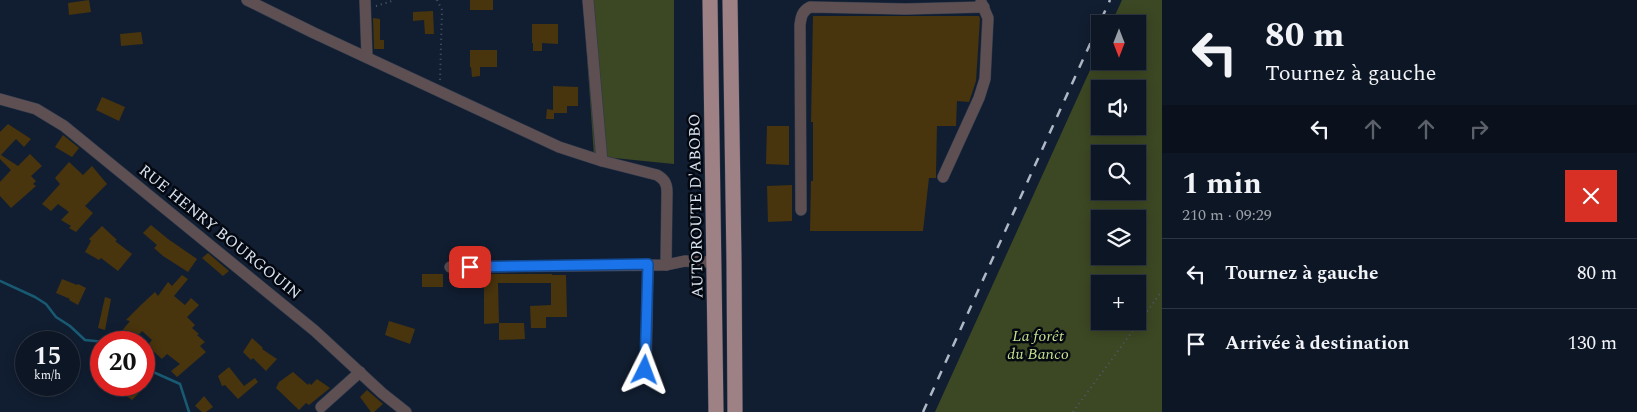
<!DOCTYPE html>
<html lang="fr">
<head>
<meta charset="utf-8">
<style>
  :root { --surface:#0d1625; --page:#161f2d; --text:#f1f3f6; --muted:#9a9fa7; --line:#2d3542 }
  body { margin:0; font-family:Spectral,serif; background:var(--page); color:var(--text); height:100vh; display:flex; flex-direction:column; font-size:19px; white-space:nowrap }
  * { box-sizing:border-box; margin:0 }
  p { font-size:16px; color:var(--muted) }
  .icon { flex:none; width:28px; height:28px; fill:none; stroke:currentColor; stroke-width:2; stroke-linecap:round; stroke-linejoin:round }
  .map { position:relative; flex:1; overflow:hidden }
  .sheet { display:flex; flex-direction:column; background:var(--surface); width:475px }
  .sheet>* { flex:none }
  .banner { background:#0d1625; color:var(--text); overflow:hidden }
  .needle { width:32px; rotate:180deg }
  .buttons { position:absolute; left:1091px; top:15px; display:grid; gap:10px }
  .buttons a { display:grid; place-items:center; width:55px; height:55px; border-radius:0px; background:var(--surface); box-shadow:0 2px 12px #0003,0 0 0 1px var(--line); font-size:25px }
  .speed { position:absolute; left:15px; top:331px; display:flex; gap:10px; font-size:25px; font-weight:700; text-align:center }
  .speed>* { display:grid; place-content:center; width:65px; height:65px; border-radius:50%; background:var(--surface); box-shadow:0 2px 12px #0003,0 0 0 1px var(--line); line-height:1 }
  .speed small { font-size:12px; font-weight:400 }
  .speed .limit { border:8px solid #d22; background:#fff; color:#111 }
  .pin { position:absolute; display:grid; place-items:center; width:42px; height:42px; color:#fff; margin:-21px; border-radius:10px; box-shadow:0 2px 8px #0006 }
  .me { position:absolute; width:55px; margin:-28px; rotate:3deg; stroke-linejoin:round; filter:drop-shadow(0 0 4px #0008) }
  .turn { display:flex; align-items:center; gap:18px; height:105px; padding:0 20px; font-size:22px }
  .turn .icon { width:65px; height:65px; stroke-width:2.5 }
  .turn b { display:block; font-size:35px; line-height:42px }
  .lanes { display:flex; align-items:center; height:48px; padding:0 20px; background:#0003; justify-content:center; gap:25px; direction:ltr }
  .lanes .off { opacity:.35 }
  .round { display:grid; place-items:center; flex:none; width:52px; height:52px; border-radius:0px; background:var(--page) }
  .head { display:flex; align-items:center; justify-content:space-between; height:85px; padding:0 20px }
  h1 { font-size:30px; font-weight:700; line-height:38px }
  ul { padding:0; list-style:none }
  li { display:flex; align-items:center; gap:15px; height:70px; padding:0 20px; border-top:1px solid var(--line) }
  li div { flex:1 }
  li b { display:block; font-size:19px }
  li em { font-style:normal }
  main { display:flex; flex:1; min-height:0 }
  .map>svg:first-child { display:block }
</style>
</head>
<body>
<main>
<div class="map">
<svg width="1162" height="412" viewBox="0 0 1162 412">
  <rect width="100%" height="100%" fill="#111e31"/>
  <g fill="#3c4723" fill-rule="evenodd">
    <polygon points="583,0 674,0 674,164 594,156"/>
    <path d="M1122,0H1162V412H935L1100,48V61H1138V24H1111ZM1100,89H1138V126H1100ZM1100,154H1138V191H1100ZM1100,219H1138V256H1100ZM1100,284H1138V321H1100Z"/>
  </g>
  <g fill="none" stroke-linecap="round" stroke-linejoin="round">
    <g stroke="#195a73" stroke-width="2.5">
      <polyline points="0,281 35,297 46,304 56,317 70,326 85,340 105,342"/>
      <polyline points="144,363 151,371 180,384 189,412"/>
    </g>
  </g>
  <g fill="#48340d">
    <polygon points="89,0 91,12 69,15 68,3"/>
    <rect x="470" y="0" width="23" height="10"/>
    <polygon points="433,11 434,34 425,34 424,20 413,21 413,12"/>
    <polygon points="813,16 979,16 980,19 976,81 969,102 957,101 956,126 937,126 936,173 936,178 929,178 923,231 810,231 811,181 813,181 813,122 811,122"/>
    <polygon points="373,18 380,19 380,40 384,40 384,49 374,49"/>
    <polygon points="532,24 558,24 558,44 542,43 542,51 533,51 533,43 532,43"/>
    <polygon points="141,32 143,44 121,46 120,34"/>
    <polygon points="470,50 497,50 497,67 480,67 480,76 472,77 471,67 470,67"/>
    <polygon points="553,86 578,87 578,106 567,106 567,113 554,113 554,119 546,119 547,109 553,110"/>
    <polygon points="102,97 125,107 119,121 96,110"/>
    <polygon points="8,124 31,139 24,147 16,139 1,155 18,166 30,154 42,166 31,176 36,181 33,184 36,186 11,208 0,196 0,182 11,170 0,159 0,132"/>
    <polygon points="767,126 789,126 789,165 766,164"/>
    <polygon points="63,135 79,148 72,157 55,147"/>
    <polygon points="69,162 83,175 92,166 107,184 85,206 93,213 76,232 69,228 71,226 61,220 69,212 58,204 51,211 42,204 60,184 55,178"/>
    <polygon points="792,185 792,221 768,222 767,186"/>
    <polygon points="151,225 168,239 197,259 188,272 163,256 154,248 157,245 143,233"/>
    <polygon points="102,226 117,240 115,241 132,254 118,271 101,258 99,260 85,252 91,241 89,239"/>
    <polygon points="208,253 229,271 223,276 202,258"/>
    <rect x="422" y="274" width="21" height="13"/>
    <polygon points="484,274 552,274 552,275 566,275 567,317 546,317 546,328 531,328 530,306 551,305 551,283 498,283 499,323 484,324"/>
    <polygon points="182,275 188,279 174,296 185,305 191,298 199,305 187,317 195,325 192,328 199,334 197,335 205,342 200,346 206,352 177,377 171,371 180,364 167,354 162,359 153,351 144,360 144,350 152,340 142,331 134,340 121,332 130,321 126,320 142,304 155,292 158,296 168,282 172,286"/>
    <polygon points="62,279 77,285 78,284 86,288 78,305 69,300 70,299 56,293"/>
    <polygon points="105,297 111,299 105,330 98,328"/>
    <polygon points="389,321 415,329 410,344 385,335"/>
    <polygon points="499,323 524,323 525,339 499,340"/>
    <polygon points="252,338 263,348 262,349 277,359 266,371 253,358 251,360 243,352"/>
    <polygon points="229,367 244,386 255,378 258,382 238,399 225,385 222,386 218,376"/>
    <polygon points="293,372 308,385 309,383 311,385 317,379 330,388 309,405 306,403 299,410 276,388 279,382"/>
    <polygon points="111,385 134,385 141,391 132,400"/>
    <polygon points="367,390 383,404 374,412 371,412 360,397"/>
    <polygon points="204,396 213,407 206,412 202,412 195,406"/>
  </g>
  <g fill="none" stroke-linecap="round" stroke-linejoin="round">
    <defs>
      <g id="minor">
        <path d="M247,0L314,33L559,147L602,161L657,175C664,179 667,183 667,192L666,265"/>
        <polyline points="365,0 367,57"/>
        <polyline points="588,0 602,161"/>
        <polyline points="0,99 36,109 64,126 315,331 382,393 406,412"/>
        <polyline points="943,177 979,98 985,79 988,18 981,2"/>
        <path d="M801,210L800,25C801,17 802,11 810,7L906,9L984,7"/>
        <polyline points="450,267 666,265 685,261 715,262"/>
        <polyline points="640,374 643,373 646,365 648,264"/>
        <polyline points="321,407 360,372"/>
      </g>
      <g id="major">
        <polyline points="710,0 716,412"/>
        <polyline points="730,0 734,261 735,412"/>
      </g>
    </defs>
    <use href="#minor" stroke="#2d394c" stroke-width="12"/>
    <use href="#major" stroke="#2d394c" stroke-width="16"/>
    <g stroke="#4e5a6b" stroke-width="2" stroke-dasharray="1 4" stroke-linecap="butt">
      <polyline points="437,0 442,10 440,81"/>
      <polyline points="376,6 395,0"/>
      <polyline points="1073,412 1162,291"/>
    </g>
    <use href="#minor" stroke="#5d4f52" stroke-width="11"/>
    <use href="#major" stroke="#9d8185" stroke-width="15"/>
    <polyline stroke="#aeb8c6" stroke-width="2.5" stroke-dasharray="9 9" stroke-linecap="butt" points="923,412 1110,0"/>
  </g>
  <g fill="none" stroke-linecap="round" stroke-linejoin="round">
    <defs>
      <polyline id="route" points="470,267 648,264 645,370"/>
    </defs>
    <use href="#route" stroke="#114b97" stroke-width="12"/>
    <use href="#route" stroke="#1a73e8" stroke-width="9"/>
  </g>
  <g text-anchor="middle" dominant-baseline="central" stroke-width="5" stroke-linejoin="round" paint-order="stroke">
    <g font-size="16" fill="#d9e2ef" stroke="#040810">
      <text transform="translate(696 206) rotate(-91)">AUTOROUTE D'ABOBO</text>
      <text transform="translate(220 232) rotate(39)">RUE HENRY BOURGOUIN</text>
    </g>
    <g font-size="16" font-style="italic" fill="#c7df90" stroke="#040810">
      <text x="1038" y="336">La forêt<tspan x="1038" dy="18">du Banco</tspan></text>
    </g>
  </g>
</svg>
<div class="buttons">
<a><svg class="needle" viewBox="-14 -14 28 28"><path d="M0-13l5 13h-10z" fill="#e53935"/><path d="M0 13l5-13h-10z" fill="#9a9fa7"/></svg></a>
<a><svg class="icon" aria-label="sound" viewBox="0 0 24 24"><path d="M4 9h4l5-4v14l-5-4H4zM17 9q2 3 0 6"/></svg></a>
<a><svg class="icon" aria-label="search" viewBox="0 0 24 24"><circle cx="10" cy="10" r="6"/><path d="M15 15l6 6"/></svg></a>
<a><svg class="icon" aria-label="layers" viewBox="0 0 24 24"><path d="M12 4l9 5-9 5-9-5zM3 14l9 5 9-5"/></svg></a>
<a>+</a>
</div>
<div class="speed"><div>15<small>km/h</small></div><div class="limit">20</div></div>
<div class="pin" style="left:470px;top:267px;background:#d93025"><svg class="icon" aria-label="arrive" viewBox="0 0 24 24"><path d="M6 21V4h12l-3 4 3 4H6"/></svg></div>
<svg class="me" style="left:645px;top:370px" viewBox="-20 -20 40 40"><path d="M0-17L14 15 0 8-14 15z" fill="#1a73e8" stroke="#fff" stroke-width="4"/></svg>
</div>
<section class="sheet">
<div class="banner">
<div class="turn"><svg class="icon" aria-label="left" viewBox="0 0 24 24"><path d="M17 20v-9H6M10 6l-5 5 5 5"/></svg><div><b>80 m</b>Tournez à gauche</div></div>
<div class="lanes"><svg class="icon" aria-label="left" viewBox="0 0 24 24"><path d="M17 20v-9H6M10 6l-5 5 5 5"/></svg><svg class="icon off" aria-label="ahead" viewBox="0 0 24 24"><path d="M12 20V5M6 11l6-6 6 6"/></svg><svg class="icon off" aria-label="ahead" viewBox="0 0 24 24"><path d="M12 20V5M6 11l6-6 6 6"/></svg><svg class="icon off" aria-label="right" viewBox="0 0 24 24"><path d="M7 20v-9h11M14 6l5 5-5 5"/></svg></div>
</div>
<div class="head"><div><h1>1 min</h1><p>210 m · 09:29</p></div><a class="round" style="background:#d93025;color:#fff"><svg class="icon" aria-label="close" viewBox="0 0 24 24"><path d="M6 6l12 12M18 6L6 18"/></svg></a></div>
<ul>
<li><svg class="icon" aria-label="left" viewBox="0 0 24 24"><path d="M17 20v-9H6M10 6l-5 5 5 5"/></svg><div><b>Tournez à gauche</b></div><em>80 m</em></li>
<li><svg class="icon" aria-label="arrive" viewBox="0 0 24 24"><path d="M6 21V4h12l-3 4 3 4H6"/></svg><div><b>Arrivée à destination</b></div><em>130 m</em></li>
</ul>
</section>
</main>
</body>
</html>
